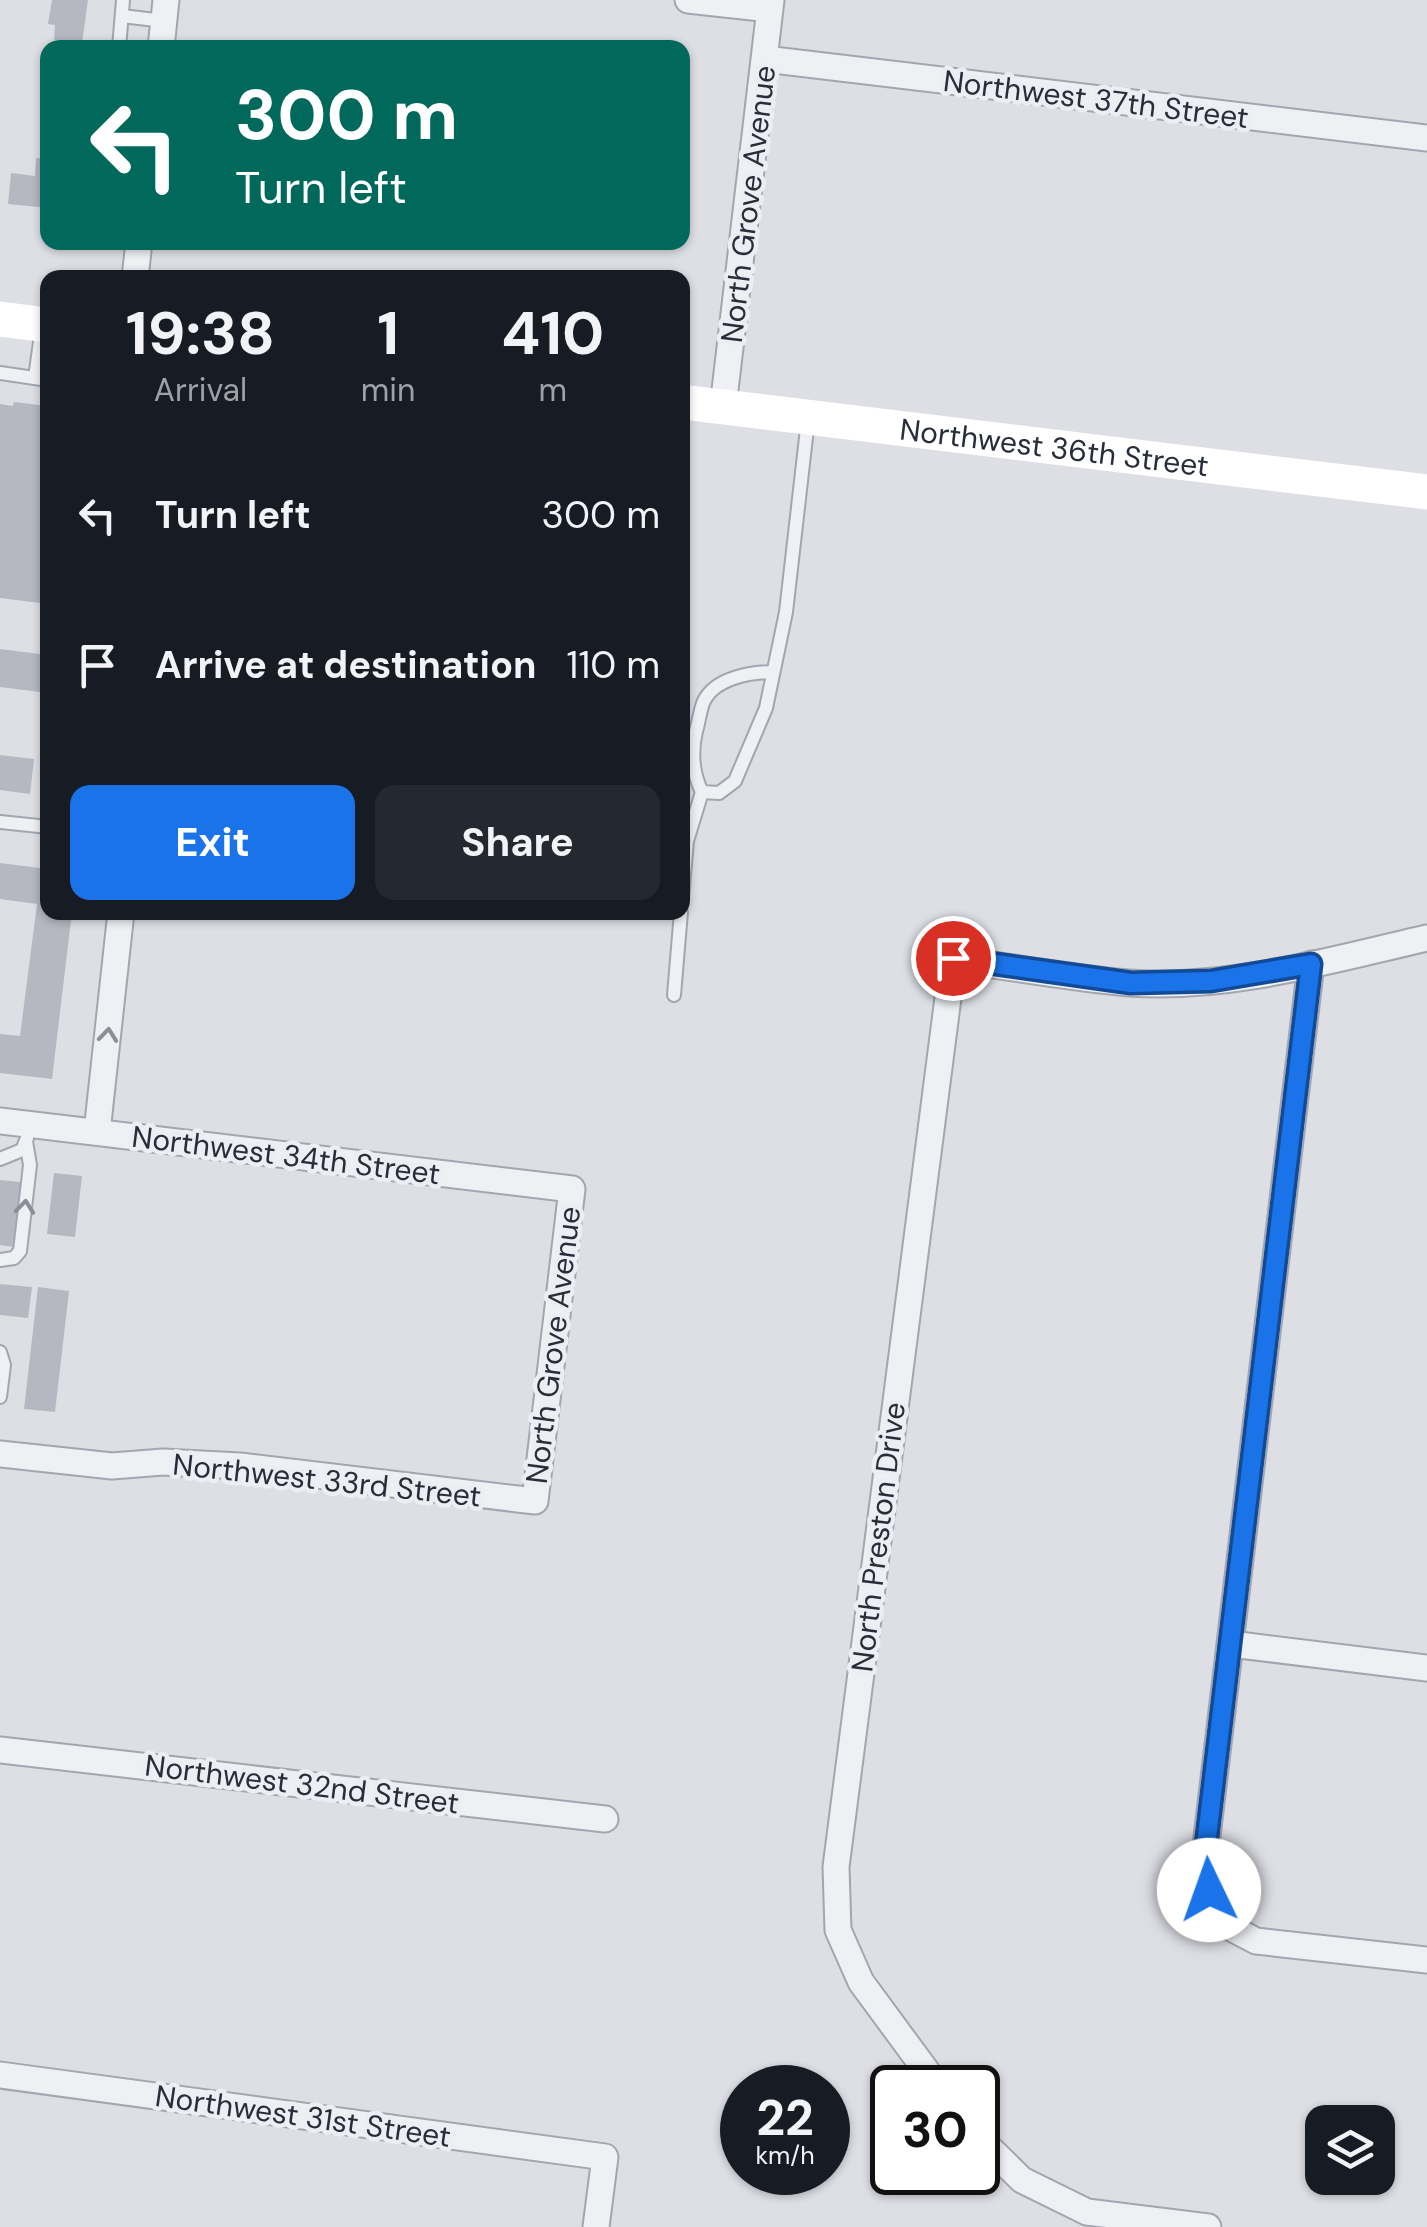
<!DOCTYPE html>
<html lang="en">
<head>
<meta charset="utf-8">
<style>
  :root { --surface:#171b24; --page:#242831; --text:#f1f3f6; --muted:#9ea1a6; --accent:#1a73e8 }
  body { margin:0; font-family:"DM Sans",sans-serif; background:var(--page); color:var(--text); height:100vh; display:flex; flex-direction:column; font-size:38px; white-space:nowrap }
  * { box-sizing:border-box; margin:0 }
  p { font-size:32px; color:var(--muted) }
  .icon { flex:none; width:55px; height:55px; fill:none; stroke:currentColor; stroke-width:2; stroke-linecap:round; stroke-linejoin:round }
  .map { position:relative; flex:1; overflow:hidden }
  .panel { position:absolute; left:40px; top:270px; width:650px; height:650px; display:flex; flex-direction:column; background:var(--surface); border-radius:20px; box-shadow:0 2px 8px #0004 }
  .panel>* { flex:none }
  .top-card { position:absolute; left:40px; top:40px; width:650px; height:210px; border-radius:20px; box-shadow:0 2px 8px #0004; background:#00695c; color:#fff; overflow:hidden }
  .buttons { position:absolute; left:1305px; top:2105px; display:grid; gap:20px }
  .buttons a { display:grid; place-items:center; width:90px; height:90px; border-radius:20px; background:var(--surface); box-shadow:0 2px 8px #0004; font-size:50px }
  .speed { position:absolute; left:720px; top:2065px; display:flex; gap:20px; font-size:50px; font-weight:700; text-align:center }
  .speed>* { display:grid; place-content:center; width:130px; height:130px; border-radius:50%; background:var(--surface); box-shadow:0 2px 8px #0004; line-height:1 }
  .speed small { font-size:25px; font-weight:400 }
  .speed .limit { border:5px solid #111; border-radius:15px; background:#fff; color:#111 }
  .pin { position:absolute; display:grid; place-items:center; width:85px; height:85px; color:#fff; margin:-42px; border:5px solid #fff; border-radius:50%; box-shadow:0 2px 10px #0007 }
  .me { position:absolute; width:110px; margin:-55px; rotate:357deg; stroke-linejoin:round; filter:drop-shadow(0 0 8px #0008) }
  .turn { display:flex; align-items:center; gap:35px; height:210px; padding:0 30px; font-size:45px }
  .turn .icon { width:130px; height:130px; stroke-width:2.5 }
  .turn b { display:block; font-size:70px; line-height:85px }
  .eta { display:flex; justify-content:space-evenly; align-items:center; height:170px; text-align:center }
  .eta b { font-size:60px; font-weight:700; line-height:70px }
  .action { display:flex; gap:20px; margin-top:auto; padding:20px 30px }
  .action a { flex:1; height:115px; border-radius:20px; background:var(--accent); color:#fff; font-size:40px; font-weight:700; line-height:115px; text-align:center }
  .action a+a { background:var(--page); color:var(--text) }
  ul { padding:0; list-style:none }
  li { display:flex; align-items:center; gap:30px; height:150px; padding:0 30px }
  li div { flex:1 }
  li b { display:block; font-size:38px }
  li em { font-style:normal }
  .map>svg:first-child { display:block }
</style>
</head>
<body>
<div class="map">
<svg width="1427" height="2227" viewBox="0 0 1427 2227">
  <rect width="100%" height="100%" fill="#dddfe5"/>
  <g fill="#b5b8c1">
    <polygon points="52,0 88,0 82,43 54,40 55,25 48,24"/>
    <polygon points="36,158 48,159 48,208 8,204 11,173 35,176"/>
    <polygon points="14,402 48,406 48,604 0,598 0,404 13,406"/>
    <polygon points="0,649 48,655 48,693 0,687"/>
    <polygon points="0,755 34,759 30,794 0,790"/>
    <polygon points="0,863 48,869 48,912 72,912 52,1079 0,1073 0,1034 20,1036 37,904 0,899"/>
    <polygon points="54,1173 82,1176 75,1237 47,1234"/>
    <polygon points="0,1180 21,1182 13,1247 0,1245"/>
    <polygon points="0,1284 32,1287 28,1318 0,1315"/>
    <polygon points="38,1287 69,1291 55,1412 24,1409"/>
  </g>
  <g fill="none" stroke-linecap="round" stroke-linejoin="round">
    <defs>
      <g id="lane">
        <polyline points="122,16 164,21"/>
        <polyline points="119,48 123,0"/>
        <polyline points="0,373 48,380"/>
        <polyline points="35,378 42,327"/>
        <path d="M773,672C751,672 715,678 704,701C700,709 699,722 696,731C691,753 692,772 702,792L719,793L735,781L766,708L786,612L808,420"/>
        <polyline points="0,822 48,827"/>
        <polyline points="682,898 687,841 702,792"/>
        <polyline points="674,995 681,912"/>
        <polyline points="0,1159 22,1150 27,1138"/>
        <polyline points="0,1260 14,1258 20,1251 30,1165 26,1141"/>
        <polyline points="0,1352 4,1365 0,1397"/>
      </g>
      <g id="street">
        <polyline points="688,0 769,9"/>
        <polyline points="161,48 166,0"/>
        <polyline points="765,59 1427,138"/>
        <polyline points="135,278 139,242"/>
        <polyline points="723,407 771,0"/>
        <polyline points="1311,964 1204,1862 1214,1919 1256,1941 1427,1960"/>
        <polyline points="0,1121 572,1189 535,1501 240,1466 163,1462 112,1466 0,1454"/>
        <polyline points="97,1132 121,912"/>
        <polyline points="1231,1644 1427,1668"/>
        <polyline points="0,1750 605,1819"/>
        <polyline points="0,2075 605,2157 596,2227"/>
        <path d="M939,2088L861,1982L838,1930L836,1867L953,959C1011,967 1071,978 1129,983C1229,990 1331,960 1427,938"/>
        <polyline points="978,2137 1022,2180 1087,2212 1208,2227"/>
      </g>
    </defs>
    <use href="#lane" stroke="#a3a6ae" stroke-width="16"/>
    <use href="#street" stroke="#a3a6ae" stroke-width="29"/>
    <use href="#lane" stroke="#eff0f4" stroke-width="12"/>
    <use href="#street" stroke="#eff0f4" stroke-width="25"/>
    <g stroke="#fff" stroke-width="35">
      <polyline points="0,319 48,325"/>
      <path id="s1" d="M682,402L1427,492"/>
    </g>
  </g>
  <defs><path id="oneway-chevron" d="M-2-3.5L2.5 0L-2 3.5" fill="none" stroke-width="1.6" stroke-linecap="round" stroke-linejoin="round" transform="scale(2.5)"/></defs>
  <g stroke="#8c8e97">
    <use href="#oneway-chevron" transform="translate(108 1035) rotate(-84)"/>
    <use href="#oneway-chevron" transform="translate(25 1207) rotate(-84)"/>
  </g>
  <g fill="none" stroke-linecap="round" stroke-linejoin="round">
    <defs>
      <polyline id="route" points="953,958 1131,983 1211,981 1311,964 1204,1862 1209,1890"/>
    </defs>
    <use href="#route" stroke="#114b97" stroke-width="25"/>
    <use href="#route" stroke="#1a73e8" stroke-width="18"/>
  </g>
  <g text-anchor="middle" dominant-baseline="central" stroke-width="9" stroke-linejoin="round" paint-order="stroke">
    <g font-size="30" fill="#282d3a" stroke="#eceef3">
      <text transform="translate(1096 99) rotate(7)">Northwest 37th Street</text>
      <text transform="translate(748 204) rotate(-83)">North Grove Avenue</text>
      <text stroke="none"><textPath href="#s1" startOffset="375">Northwest 36th Street</textPath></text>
      <text transform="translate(286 1155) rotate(7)">Northwest 34th Street</text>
      <text transform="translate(553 1345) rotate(-83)">North Grove Avenue</text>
      <text transform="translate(327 1480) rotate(6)">Northwest 33rd Street</text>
      <text transform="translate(878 1537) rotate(-83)">North Preston Drive</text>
      <text transform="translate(302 1784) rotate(7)">Northwest 32nd Street</text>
      <text transform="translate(303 2116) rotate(8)">Northwest 31st Street</text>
    </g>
  </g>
</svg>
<div class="buttons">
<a><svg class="icon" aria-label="layers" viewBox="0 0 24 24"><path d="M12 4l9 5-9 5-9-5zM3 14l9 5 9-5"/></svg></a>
</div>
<div class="speed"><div>22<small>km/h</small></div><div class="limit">30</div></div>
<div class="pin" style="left:953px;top:958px;background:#d93025"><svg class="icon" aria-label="arrive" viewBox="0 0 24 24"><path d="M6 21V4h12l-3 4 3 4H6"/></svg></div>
<svg class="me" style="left:1209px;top:1890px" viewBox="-20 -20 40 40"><circle r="19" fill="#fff"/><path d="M0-13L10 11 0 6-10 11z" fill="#1a73e8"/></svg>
<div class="top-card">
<div class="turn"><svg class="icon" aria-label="left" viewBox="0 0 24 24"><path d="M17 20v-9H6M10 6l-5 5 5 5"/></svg><div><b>300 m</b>Turn left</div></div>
</div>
<section class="panel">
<div class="eta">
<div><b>19:38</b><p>Arrival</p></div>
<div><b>1</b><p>min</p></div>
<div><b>410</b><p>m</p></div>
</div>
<ul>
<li><svg class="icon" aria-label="left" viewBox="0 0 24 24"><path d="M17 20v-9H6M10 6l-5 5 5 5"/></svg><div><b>Turn left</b></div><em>300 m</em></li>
<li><svg class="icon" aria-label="arrive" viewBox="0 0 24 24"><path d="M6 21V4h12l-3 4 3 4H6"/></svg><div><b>Arrive at destination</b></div><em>110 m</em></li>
</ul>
<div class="action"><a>Exit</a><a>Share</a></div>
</section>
</div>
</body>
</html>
